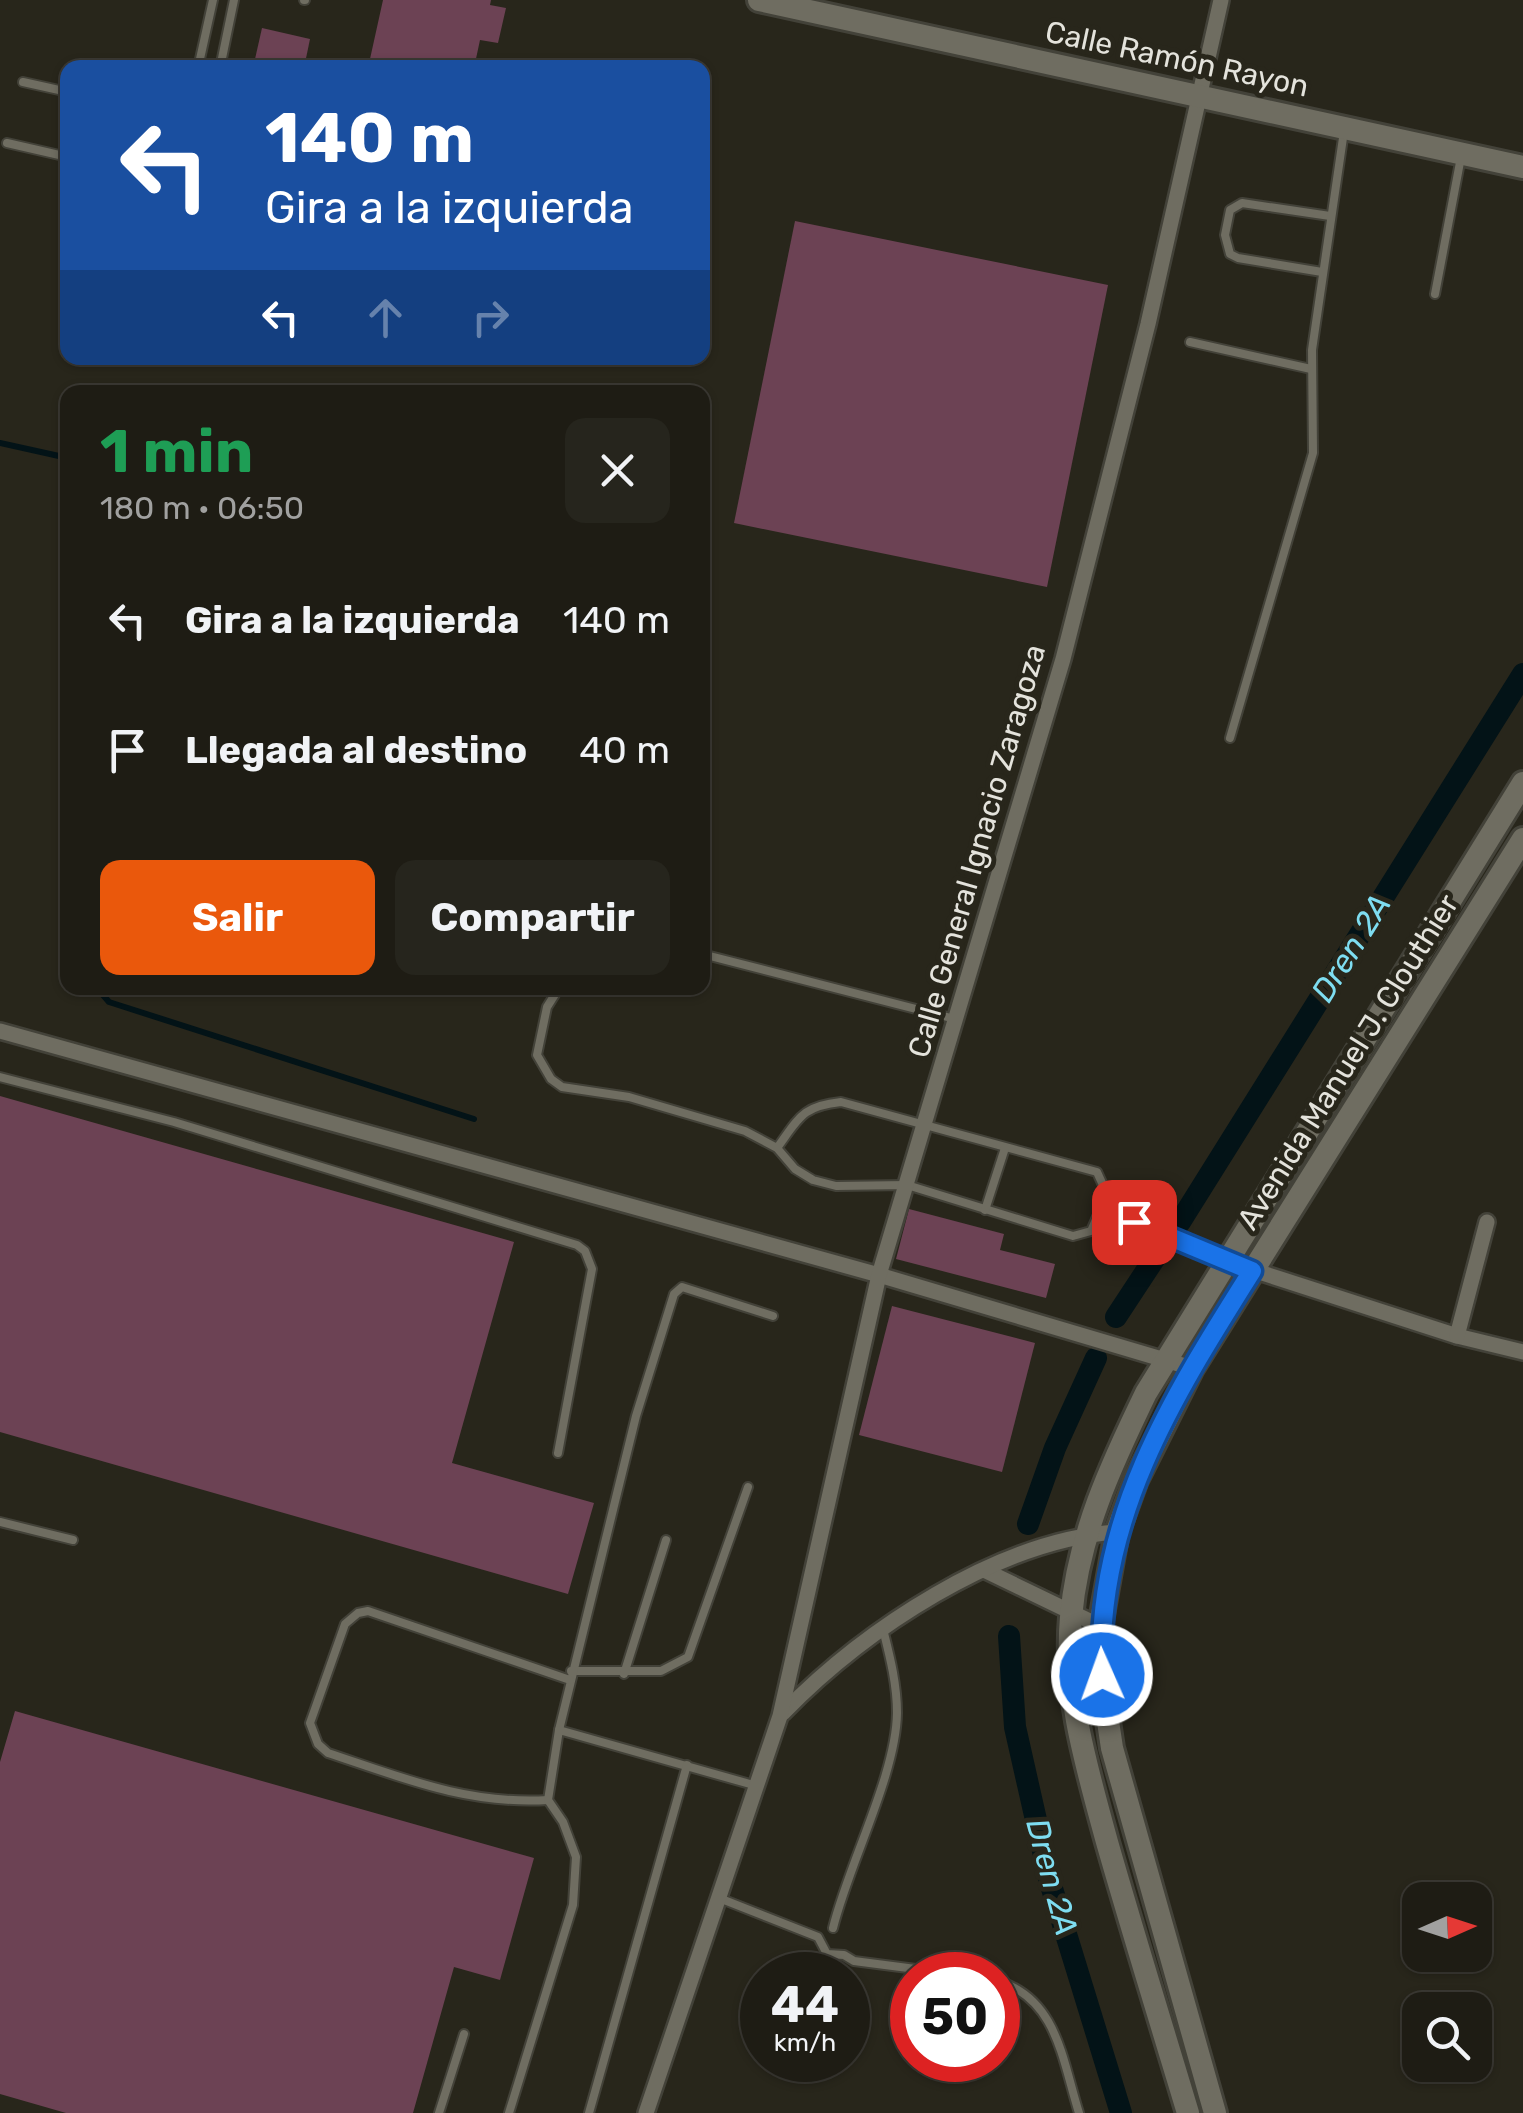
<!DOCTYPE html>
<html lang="es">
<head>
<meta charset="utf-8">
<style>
  :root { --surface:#1e1c14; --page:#26251d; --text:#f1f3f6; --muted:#a1a1a0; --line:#3c3a34; --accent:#ea580c }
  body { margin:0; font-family:Rubik,sans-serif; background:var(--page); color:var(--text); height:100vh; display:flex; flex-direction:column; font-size:38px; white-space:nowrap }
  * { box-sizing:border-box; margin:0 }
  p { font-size:32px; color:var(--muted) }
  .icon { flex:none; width:55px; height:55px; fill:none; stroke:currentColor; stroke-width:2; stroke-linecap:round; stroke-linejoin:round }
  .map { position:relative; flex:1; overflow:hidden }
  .details { position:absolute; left:60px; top:385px; width:650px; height:610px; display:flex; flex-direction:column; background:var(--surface); border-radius:20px; box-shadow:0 2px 8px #0004,0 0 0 2px var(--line) }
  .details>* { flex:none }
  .guide { position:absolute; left:60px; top:60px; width:650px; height:305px; border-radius:20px; box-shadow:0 2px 8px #0004,0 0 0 2px var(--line); background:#1a4fa0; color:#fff; overflow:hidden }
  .needle { width:65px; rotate:87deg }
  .buttons { position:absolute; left:1402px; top:1882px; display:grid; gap:20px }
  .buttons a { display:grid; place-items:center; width:90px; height:90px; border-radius:20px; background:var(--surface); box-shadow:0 2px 8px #0004,0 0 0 2px var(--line); font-size:50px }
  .speed { position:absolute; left:740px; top:1952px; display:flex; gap:20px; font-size:50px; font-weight:700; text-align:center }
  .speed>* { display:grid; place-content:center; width:130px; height:130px; border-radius:50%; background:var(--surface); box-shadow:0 2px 8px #0004,0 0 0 2px var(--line); line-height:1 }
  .speed small { font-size:25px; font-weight:400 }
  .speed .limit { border:15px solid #d22; background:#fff; color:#111 }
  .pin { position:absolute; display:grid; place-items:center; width:85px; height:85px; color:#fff; margin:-42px; border-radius:20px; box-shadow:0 5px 15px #0006 }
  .me { position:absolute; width:110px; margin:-55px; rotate:358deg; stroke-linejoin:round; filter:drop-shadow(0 0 8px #0008) }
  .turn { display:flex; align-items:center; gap:35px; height:210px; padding:0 40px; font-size:45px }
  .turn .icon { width:130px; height:130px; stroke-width:2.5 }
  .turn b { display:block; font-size:70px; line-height:85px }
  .lanes { display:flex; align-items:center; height:95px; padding:0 40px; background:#0003; justify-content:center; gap:50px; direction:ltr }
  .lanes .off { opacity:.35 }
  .round { display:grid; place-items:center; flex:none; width:105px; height:105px; border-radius:20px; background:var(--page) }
  .overview { display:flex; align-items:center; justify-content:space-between; height:170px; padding:0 40px }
  h1 { font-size:60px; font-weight:700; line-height:75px; color:#1e9e55 }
  .action { display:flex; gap:20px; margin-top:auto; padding:20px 40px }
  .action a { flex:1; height:115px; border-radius:20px; background:var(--accent); color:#fff; font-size:40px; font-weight:700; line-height:115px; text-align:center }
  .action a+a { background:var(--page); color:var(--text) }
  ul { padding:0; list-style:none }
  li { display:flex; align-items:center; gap:30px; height:130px; padding:0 40px }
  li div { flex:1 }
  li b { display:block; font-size:38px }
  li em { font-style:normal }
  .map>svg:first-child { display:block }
</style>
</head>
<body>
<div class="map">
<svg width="1523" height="2113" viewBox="0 0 1523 2113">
  <rect width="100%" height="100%" fill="#28261b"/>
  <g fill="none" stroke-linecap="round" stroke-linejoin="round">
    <g stroke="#031317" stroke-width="6">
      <polyline points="0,443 68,458"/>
      <polyline points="97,988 109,1002 474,1119"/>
    </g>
    <g stroke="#031317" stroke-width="22">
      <polyline points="1180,1222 1523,674"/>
      <polyline points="1116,1317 1164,1244"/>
      <polyline points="1028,1524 1055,1448 1096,1358"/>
      <polyline points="1009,1636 1015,1727 1050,1882 1121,2113"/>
    </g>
  </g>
  <g fill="#6c4254">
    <polygon points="383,0 491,0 490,5 506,8 498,43 480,40 474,68 368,68"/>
    <polygon points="262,28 310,39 304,68 253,68"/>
    <polygon points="795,221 1108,285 1047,587 734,523"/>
    <polygon points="0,1096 514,1242 452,1463 594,1503 568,1594 0,1432"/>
    <polygon points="909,1209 1004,1234 1000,1250 1055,1264 1046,1298 896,1259"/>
    <polygon points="892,1306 1035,1343 1002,1472 859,1435"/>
    <polygon points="15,1711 534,1858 500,1980 454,1967 413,2113 66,2113 0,2094 0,1762"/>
  </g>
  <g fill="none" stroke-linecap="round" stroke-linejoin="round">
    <defs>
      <g id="lane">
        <polyline points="304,0 305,0"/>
        <polyline points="198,68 213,0"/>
        <polyline points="220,68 234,0"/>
        <polyline points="23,82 68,92"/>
        <polyline points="7,143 68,157"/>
        <polyline points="1322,272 1238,258 1230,254 1225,235 1230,210 1242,203 1330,216"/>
        <polyline points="1435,294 1461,157"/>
        <polyline points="1190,342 1311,369"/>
        <polyline points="1230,738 1313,453 1312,350 1344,131"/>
        <polyline points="702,954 955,1019"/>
        <path d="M559,988L547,1007L537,1055L551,1079L562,1087L629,1097L745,1131L777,1148L795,1169L813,1180L836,1186L907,1185L1073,1236L1091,1231L1107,1194L1097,1172L841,1102C802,1106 799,1118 777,1148"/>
        <polyline points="0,1077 174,1122 577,1245 585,1251 592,1269 558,1453"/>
        <polyline points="1103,1209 1223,1260"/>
        <polyline points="985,1210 1005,1148"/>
        <polyline points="0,1522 73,1540"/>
        <polyline points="571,1671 661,1671 688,1657 748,1487"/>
        <polyline points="624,1674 666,1540"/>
        <polyline points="559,1730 636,1416 674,1294 682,1287 773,1316"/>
        <path d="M548,1800C468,1805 403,1778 328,1753L318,1744L310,1723L345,1624L358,1613L368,1611L570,1680"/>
        <polyline points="719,1898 818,1937 827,1954 844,1955 854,1961 962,1975"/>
        <path d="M833,1928C849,1863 896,1775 897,1713C897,1684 890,1657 883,1629"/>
        <path d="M998,1981C1057,1999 1062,2059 1079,2113"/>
        <polyline points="439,2113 464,2034"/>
        <polyline points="509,2113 573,1905 576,1857 563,1822 548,1800 559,1730 757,1786"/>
        <polyline points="589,2113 687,1765"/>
      </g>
      <g id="street">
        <polyline points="0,1031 879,1275 1192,1368"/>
        <polyline points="1225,1261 1457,1336 1523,1352"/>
        <polyline points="1457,1336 1487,1222"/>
        <polyline points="986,1571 1100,1626"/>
        <path d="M783,1713C864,1630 998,1540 1117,1532"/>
        <polyline points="646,2113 780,1716 879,1275 1063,659 1148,324 1221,0"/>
      </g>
      <g id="secondary">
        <polyline points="759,0 1523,167"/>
        <path d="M1188,2113C1161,2023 1133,1933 1107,1842C1087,1768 1064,1694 1071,1617C1078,1536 1111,1465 1146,1393L1523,783"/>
        <polyline points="1215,2113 1112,1748 1101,1675 1100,1626 1117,1532 1136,1480 1192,1368 1523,839"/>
      </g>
    </defs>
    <use href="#lane" stroke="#434239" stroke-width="12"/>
    <use href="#street" stroke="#434239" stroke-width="20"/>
    <use href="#secondary" stroke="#434239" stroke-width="28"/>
    <use href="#lane" stroke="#6f6d61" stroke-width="8"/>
    <use href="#street" stroke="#6f6d61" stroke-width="15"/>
    <use href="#secondary" stroke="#6f6d61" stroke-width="22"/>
  </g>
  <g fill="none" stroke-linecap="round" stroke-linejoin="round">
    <defs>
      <path id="route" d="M1102,1675C1095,1520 1172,1398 1252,1271L1134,1222"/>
    </defs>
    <use href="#route" stroke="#114b97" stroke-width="25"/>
    <use href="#route" stroke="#1a73e8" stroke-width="18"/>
  </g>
  <g text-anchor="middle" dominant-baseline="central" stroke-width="10" stroke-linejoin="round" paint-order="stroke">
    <g font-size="30" fill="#e4e3dc" stroke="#28261b">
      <text transform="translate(1177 59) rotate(12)">Calle Ramón Rayon</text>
      <text transform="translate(977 851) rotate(-74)">Calle General Ignacio Zaragoza</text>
      <text transform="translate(1348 1062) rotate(-58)">Avenida Manuel J. Clouthier</text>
    </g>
    <g font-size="32" font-style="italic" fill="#7eddf1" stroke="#28261b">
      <text transform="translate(1351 948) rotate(-58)">Dren 2A</text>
      <text transform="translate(1052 1877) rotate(75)">Dren 2A</text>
    </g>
  </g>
</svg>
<div class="buttons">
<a><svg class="needle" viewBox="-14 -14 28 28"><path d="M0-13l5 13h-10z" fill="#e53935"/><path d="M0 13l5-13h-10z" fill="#a1a1a0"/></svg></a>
<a><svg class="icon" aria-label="search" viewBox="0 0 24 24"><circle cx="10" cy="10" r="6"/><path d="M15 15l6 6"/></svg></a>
</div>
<div class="speed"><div>44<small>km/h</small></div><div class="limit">50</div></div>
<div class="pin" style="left:1134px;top:1222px;background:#d93025"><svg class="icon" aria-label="arrive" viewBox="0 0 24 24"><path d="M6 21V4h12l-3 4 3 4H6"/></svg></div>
<svg class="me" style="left:1102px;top:1675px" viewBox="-20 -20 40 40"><circle r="17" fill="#1a73e8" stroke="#fff" stroke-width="3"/><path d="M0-11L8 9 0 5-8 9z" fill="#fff"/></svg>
<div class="guide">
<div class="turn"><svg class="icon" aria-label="left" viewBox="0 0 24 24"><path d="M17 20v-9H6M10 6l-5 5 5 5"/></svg><div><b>140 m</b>Gira a la izquierda</div></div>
<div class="lanes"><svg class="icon" aria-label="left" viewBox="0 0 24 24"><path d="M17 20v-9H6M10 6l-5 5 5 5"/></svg><svg class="icon off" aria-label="ahead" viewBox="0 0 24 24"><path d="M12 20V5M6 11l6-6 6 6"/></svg><svg class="icon off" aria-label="right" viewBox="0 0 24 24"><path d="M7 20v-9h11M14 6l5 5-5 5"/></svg></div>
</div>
<section class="details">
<div class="overview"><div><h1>1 min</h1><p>180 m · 06:50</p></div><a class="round"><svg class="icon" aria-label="close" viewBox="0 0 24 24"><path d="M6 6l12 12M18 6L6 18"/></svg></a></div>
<ul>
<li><svg class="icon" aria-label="left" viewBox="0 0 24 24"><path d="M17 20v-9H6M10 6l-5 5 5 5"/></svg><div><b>Gira a la izquierda</b></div><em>140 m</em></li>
<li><svg class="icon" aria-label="arrive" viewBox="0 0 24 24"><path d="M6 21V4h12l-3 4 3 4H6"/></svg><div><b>Llegada al destino</b></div><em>40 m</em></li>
</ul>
<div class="action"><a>Salir</a><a>Compartir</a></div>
</section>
</div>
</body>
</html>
